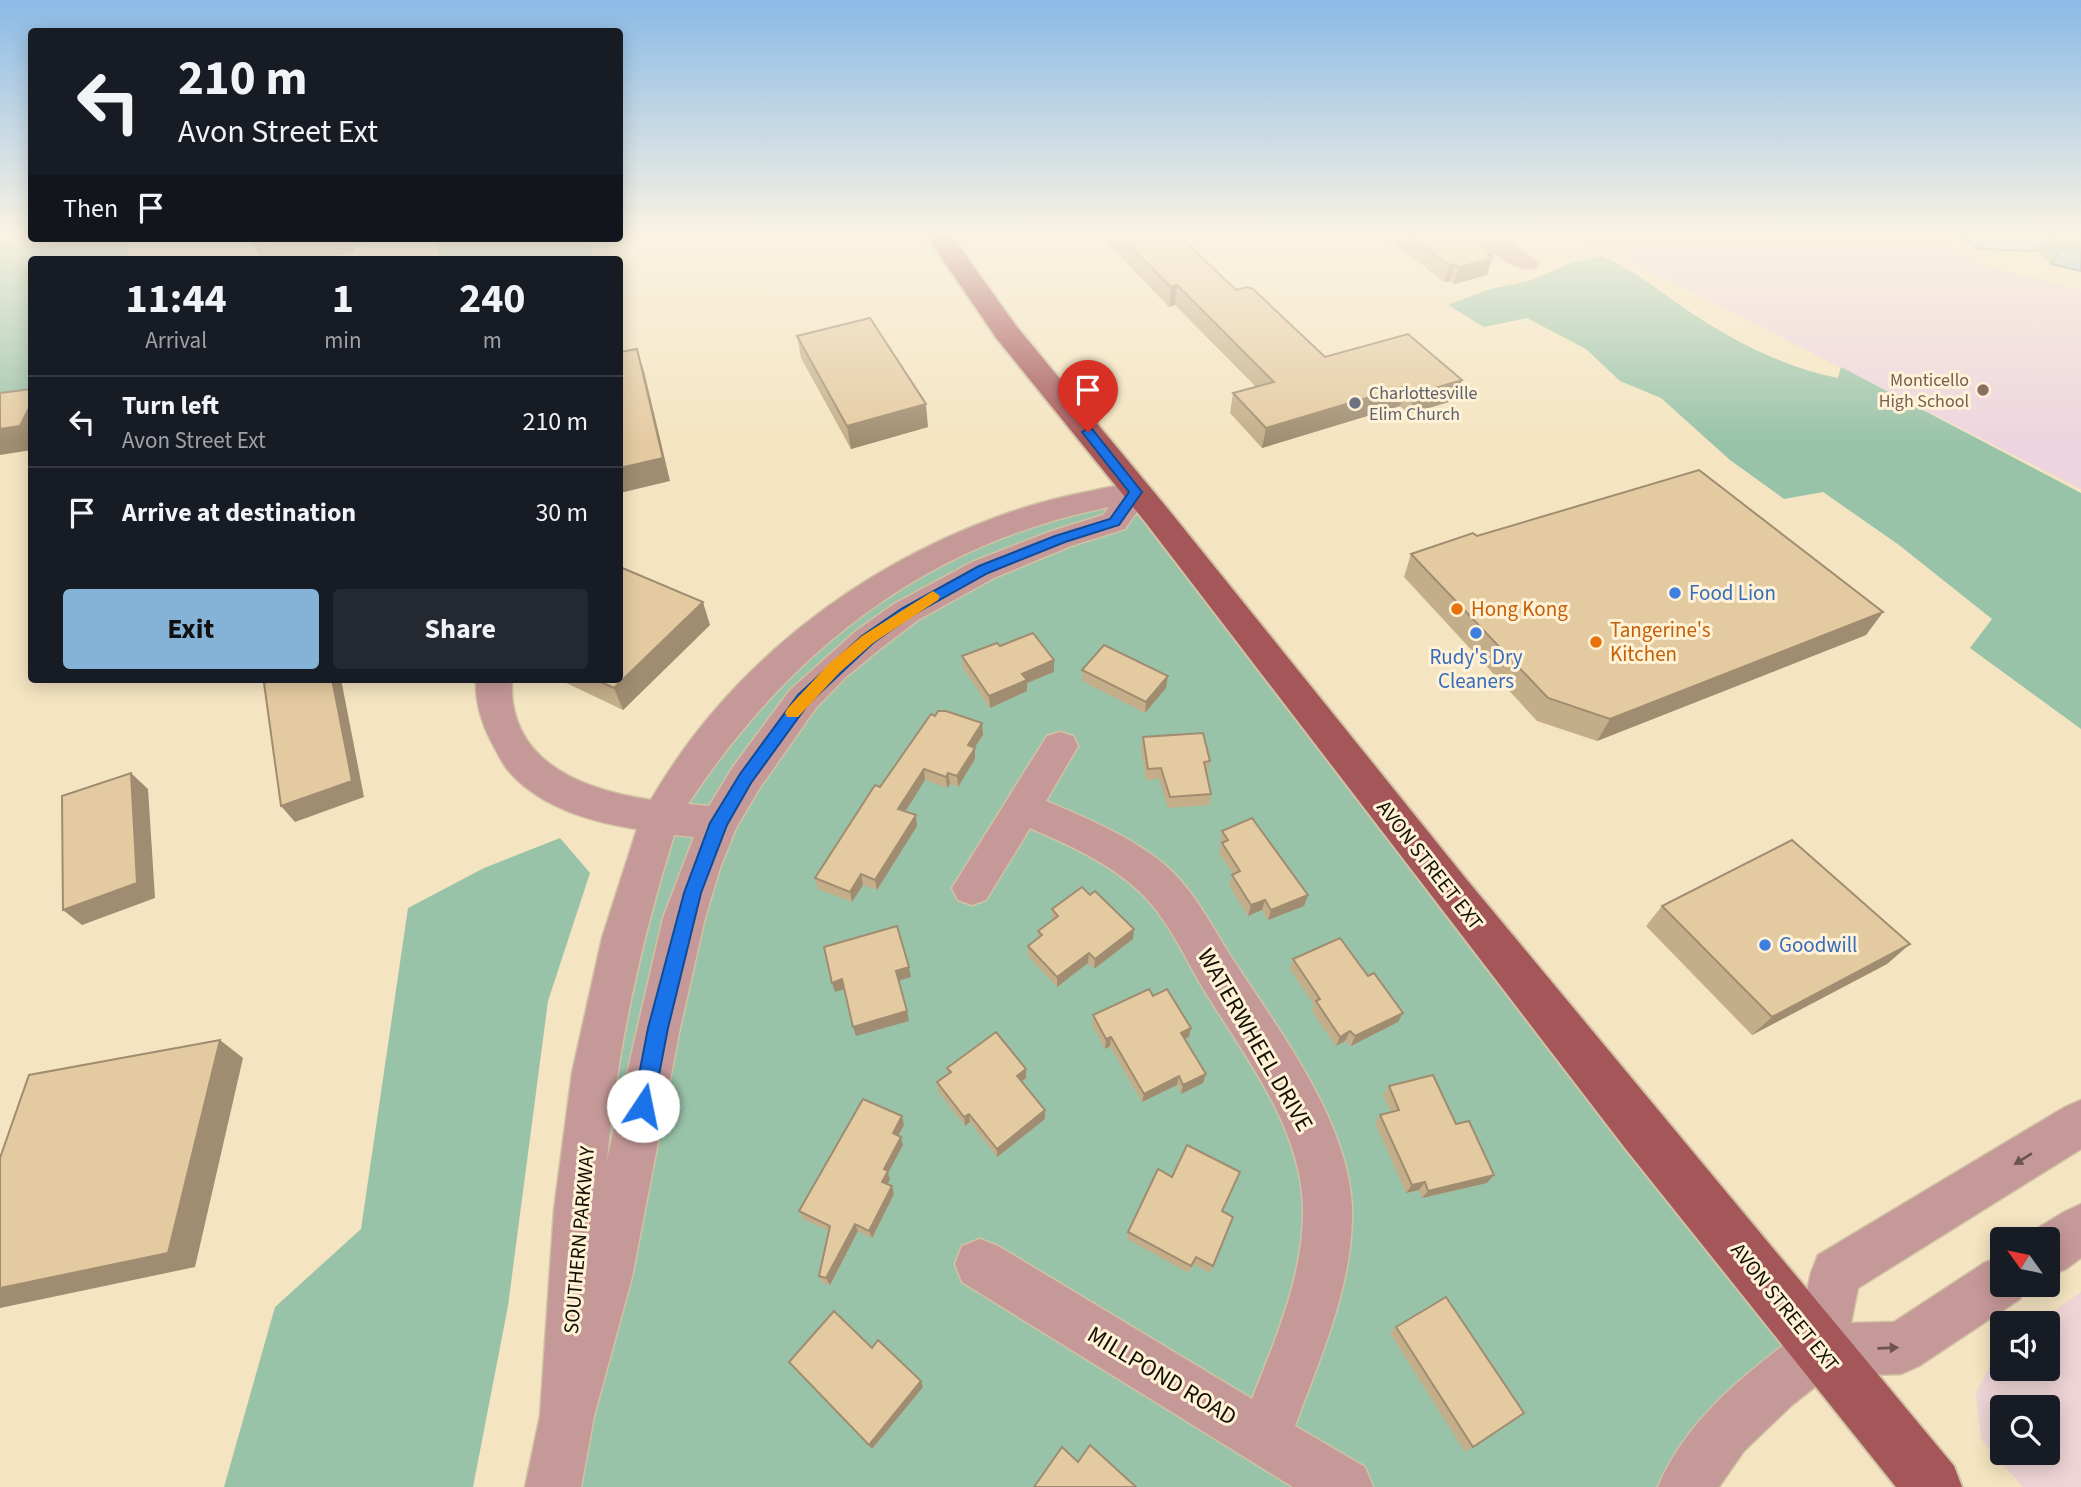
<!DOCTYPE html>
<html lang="en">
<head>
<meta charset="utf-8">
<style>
  :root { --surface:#171b24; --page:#242831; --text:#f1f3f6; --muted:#9ea1a6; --line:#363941; --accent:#85b3d7 }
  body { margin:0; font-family:"Source Sans 3",sans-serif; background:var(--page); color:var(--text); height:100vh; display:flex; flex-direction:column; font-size:26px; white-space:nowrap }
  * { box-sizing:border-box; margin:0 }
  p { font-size:23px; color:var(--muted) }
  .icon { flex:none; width:38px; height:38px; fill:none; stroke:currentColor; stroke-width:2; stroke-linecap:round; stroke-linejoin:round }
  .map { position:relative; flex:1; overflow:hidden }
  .sheet { position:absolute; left:28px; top:256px; width:595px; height:427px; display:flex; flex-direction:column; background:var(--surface); border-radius:7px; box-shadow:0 4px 18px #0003 }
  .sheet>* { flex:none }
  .banner { position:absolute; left:28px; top:28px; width:595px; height:214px; border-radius:7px; box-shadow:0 4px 18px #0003; background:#171b24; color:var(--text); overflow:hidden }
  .needle { width:46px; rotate:303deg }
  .tools { position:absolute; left:1990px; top:1227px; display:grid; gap:14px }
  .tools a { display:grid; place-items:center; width:70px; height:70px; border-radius:7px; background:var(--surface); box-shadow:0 4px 18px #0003; font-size:35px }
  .pin { position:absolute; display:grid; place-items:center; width:60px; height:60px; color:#fff; margin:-72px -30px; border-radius:50% 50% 50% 0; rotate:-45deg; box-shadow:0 0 7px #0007 }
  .pin .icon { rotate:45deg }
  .me { position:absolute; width:77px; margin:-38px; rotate:11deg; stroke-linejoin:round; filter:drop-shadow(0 0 5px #0008) }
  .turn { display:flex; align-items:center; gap:24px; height:147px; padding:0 35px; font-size:32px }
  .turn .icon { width:91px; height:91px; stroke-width:2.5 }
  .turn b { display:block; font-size:49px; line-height:60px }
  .then { display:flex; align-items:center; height:66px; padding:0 35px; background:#0003; gap:14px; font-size:26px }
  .eta { display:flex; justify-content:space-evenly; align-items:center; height:119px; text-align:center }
  .eta b { font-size:42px; font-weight:700; line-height:49px }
  .action { display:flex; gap:14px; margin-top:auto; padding:14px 35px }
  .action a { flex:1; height:80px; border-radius:7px; background:var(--accent); color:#111; font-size:28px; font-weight:700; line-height:80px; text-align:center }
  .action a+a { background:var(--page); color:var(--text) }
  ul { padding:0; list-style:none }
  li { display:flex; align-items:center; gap:21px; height:91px; padding:0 35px; border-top:2px solid var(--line) }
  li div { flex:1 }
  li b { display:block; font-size:26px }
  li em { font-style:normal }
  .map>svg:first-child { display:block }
</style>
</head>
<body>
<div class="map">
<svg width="2081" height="1487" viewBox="0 0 2081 1487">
  <rect width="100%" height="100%" fill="#f4e4c1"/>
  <path fill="#efd4d7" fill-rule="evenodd" d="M2081,1292V1487H2023L1981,1439L1976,1393L1997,1352L2002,1348V1368H2048V1323H2037ZM2002,1407H2048V1452H2002Z"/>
  <polygon fill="#edd4de" points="1587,235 1940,235 1986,265 2081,290 2081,489 1585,238"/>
  <g fill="#99c3a9">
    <polygon points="0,235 31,235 32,238 128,238 128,259 32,259 31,401 0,392"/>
    <polygon points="2058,235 2081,235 2081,244 2060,251 2051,264 2035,251"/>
    <polygon points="435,238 588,238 594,259 440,259"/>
    <path d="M1601,256C1636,270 1657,290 1687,310C1731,340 1785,368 1838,378L1841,367L2081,493V729L1970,648L1992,619L1899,545L1823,492L1784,499L1730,460L1661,398L1620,381L1586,349L1527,318L1484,327L1448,305L1490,289L1529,281L1571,263Z"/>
    <polygon points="1136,492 1820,1350 1686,1487 553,1487 630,909 723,726 930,557"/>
    <polygon points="560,838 590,873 548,1001 508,1306 473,1487 224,1487 275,1307 361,1229 408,908 484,868"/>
  </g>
  <g fill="#9dc3e4" stroke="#748da1" stroke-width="2">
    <polygon points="1958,235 2058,235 2035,251 1979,249"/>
    <polygon points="2081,244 2081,271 2051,264 2060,251"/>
  </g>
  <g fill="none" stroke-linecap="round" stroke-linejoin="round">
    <defs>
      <g id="minor">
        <path d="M1476,235H1503L1538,263L1535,268C1516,273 1487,250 1476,235Z"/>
        <path d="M1136,482L1147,485L1151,492L1125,529L1071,546L994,578L918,620L880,649L846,677L816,708L759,789L736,828L720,868L705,918L680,1028L632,1277L594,1416L581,1487H525L540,1416L554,1210L572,1073L602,938L637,829C591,822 538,807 507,769C501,761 496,750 491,741C481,722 475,701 476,679H512C507,762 583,790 651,800C727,668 855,569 997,517C1042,500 1089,491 1136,482ZM1109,507L1103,515L1049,532L972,562L894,604L856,631L790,690L733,767L709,806L688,804C790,650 925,544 1109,507ZM674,835L694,837L663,918L607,1160C617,1048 641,941 674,835Z"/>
        <path d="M1060,732L1073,736L1078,746L1046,801C1088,819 1131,836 1166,866C1195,891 1213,929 1234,961C1279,1031 1348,1120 1352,1207C1354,1283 1321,1355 1295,1426L1365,1467L1373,1487H1293L962,1282L955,1264L962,1246L980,1239L998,1246L1252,1399C1276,1338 1305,1272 1303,1205C1300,1124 1241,1051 1201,985C1183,953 1166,917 1140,892C1108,862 1069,845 1030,828L986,900L972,905L958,900L952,888L1047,736Z"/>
        <path d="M2081,1100V1149L1858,1288L1851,1323L1894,1322L1984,1263L2002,1256V1284H2026L2020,1299L1919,1366L1901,1374L1829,1376L1792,1405L1744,1451L1719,1487H1658C1685,1422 1742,1376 1797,1335L1811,1273L1818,1255L2065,1107Z"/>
        <polygon points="2081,1204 2081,1258 2066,1269 2048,1276 2048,1239 2028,1239 2030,1233 2064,1212"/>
      </g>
      <polygon id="major" points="926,235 951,235 1017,327 1168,509 1467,880 1954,1466 1962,1487 1896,1487 1625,1148 1146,523 997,339"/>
    </defs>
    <use href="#minor" stroke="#d0c2a3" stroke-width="3"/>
    <use href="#major" stroke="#d0c2a3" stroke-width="4"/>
    <use href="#minor" fill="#c69999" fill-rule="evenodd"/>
    <use href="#major" fill="#a55659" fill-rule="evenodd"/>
  </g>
  <g fill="#c4ae8a">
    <polygon points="1108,235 1178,235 1236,290 1325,357 1455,400 1409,414 1400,406 1262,448 1230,413 1233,393 1256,387 1175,305 1169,307 1107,243"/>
    <polygon points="1384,235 1468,235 1493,258 1487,275 1454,284 1450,281 1444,282"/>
    <polygon points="797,336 928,427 851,449 801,358"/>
    <polygon points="1477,536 1883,612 1866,635 1597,741 1537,721 1404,577 1411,554"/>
    <polygon points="710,625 623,710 558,679 620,679"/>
    <polygon points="1000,646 1054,660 1054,672 1027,683 1027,691 990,708 963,668 962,656"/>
    <polygon points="1082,670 1166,688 1145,713 1082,681"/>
    <polygon points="935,716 982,723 983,735 974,748 975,759 958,787 950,784 947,788 925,780 905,812 917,826 877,890 863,885 852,902 818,889 815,878 880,787"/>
    <polygon points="1143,737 1210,761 1208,772 1206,773 1211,794 1209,805 1168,808 1159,779 1146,780 1141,749"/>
    <polygon points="1222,831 1308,895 1304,906 1268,920 1262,910 1248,916 1229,886 1232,875 1233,874 1219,853 1221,844 1220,842"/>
    <polygon points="1090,895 1134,929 1133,939 1094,969 1088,963 1057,987 1028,956 1028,946 1038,938 1038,931 1053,921 1052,920 1052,909"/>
    <polygon points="1662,906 1910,944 1887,964 1752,1035 1646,926"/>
    <polygon points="1293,959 1368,976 1403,1013 1398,1022 1351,1046 1345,1041 1336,1046 1312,1011 1314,1005 1290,969"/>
    <polygon points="1153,996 1191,1028 1189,1037 1185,1039 1203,1083 1181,1094 1177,1085 1142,1102 1110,1046 1105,1049 1092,1025 1093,1015"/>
    <polygon points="947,1068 1026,1078 1021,1082 1045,1110 1045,1119 997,1157 970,1122 965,1126 938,1091 937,1082 948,1074"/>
    <polygon points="1389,1086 1456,1124 1487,1183 1422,1198 1419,1190 1406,1193 1375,1123 1380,1115 1391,1112 1383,1095"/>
    <polygon points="902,1116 904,1125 898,1136 903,1145 888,1173 890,1179 887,1184 892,1186 894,1194 872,1238 858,1231 830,1285 823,1283 819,1276 829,1231 803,1219 799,1211"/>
    <polygon points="1223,1211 1233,1217 1210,1273 1193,1264 1189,1273 1127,1239 1128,1232"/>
    <polygon points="1396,1327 1473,1447 1465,1452 1390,1333"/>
    <polygon points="872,1348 921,1381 923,1387 872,1449 789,1362"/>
  </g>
  <g fill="#a08d71">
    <polygon points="309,238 363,238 365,245 354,246 354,252 322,259 261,259 253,243 265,241"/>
    <polygon points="1493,253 1487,275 1454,284 1459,267"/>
    <polygon points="1455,264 1450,281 1444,282 1449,265"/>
    <polygon points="1177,285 1175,305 1169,307 1171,287"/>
    <polygon points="637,349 644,371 670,481 620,493 620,468"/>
    <polygon points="1462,380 1455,400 1409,414 1415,394"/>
    <polygon points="1406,386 1400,406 1262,448 1266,428"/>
    <polygon points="32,402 32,450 0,455 0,429"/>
    <polygon points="926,404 928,427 851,449 847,426"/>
    <polygon points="703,602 710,625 623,710 614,688"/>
    <polygon points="1883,612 1866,635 1597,741 1610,719"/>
    <polygon points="1054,660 1054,672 1027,683 1027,691 990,708 989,696 1022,674"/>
    <polygon points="1168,676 1166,688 1145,713 1146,702"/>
    <polygon points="332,679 341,679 364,797 295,822 281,806"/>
    <polygon points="982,723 983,735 969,756 968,745"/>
    <polygon points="975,748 975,759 958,787 957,776"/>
    <polygon points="924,769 925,780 900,820 898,809"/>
    <polygon points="131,773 148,789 155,898 82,925 63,910"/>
    <polygon points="948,773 950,784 947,788 946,777"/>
    <polygon points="916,815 917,826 877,890 875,880"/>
    <polygon points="861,874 863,885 852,902 850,892"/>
    <polygon points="1308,895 1304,906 1268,920 1271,910"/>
    <polygon points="1265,900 1262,910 1248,916 1251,905"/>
    <polygon points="1134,929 1133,939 1094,969 1095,959"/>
    <polygon points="1910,944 1887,964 1752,1035 1772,1017"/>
    <polygon points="1089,953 1088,963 1057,987 1057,977"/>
    <polygon points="909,967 911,977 898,981 896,971"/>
    <polygon points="842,979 845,989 835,992 832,983"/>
    <polygon points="907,1011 909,1021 856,1036 853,1027"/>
    <polygon points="1403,1013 1398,1022 1351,1046 1355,1036"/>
    <polygon points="1191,1028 1189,1037 1179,1042 1181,1033"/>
    <polygon points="1350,1031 1345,1041 1336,1046 1340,1037"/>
    <polygon points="1111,1037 1110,1046 1105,1049 1106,1039"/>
    <polygon points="220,1040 243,1058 195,1267 0,1308 0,1288"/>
    <polygon points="1026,1069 1026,1078 1017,1085 1017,1076"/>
    <polygon points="1206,1074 1203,1083 1181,1094 1183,1085"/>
    <polygon points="1179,1076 1177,1085 1142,1102 1144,1094"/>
    <polygon points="1045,1110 1045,1119 997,1157 997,1149"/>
    <polygon points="969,1114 970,1122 965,1126 964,1117"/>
    <polygon points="902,1116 904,1125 895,1141 893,1133"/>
    <polygon points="901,1137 903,1145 888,1173 890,1179 885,1190 882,1182 884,1169"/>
    <polygon points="1494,1175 1487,1183 1422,1198 1428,1191"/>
    <polygon points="1425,1182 1419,1190 1406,1193 1412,1185"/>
    <polygon points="892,1186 894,1194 872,1238 869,1231"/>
    <polygon points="855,1224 858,1231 830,1285 826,1278"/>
    <polygon points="921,1381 923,1387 872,1449 869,1445"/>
  </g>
  <g fill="#e4caa1" stroke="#a08d71" stroke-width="2">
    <polygon points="1119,235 1178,235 1236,290 1247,287 1253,289 1325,357 1408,334 1462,380 1415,394 1406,386 1266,428 1233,393 1274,382 1177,285 1171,287"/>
    <polygon points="1409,235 1468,235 1493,253 1488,254 1493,258 1459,267 1455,264 1449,265"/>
    <polygon points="252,238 309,238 265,247 265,241 253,243"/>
    <polygon points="870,318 926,404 847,426 797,336"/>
    <polygon points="637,349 663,458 620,468 620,352"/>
    <polygon points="32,389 32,402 20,426 0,429 0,393"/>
    <polygon points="1699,470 1883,612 1610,719 1548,698 1411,554 1473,533 1477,536"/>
    <polygon points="620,567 703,602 614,688 594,679 620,679"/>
    <polygon points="1033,633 1054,660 1022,674 1027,680 989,696 962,656 997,643 1000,646"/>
    <polygon points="1104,645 1168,676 1146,702 1082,670"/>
    <polygon points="277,679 332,679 352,781 281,806 264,683"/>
    <polygon points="938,711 946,711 982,723 968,745 975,748 957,776 948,773 946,777 924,769 898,809 916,815 875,880 861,874 850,892 815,878 875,785 880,787 931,714 935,716"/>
    <polygon points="1203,733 1210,761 1204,762 1211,794 1170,797 1161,768 1148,769 1143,737"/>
    <polygon points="131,773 137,883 63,910 62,796"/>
    <polygon points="1252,818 1308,895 1271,910 1265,900 1251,905 1232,875 1240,871 1222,843 1228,840 1222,831"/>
    <polygon points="1792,840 1910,944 1772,1017 1662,906"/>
    <polygon points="1082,887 1090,895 1095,891 1134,929 1095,959 1089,953 1057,977 1028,946 1042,935 1038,931 1058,916 1052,909"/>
    <polygon points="897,926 909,967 896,971 907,1011 853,1027 842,979 832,983 824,947"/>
    <polygon points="1340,938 1368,976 1374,973 1403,1013 1355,1036 1350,1031 1340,1037 1316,1001 1320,999 1293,959"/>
    <polygon points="1149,989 1153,996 1167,989 1191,1028 1181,1033 1206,1074 1183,1085 1179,1076 1144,1094 1111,1037 1106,1039 1093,1015"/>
    <polygon points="996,1032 1026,1069 1017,1076 1045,1110 997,1149 969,1114 964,1117 937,1082 951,1072 947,1068"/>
    <polygon points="220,1040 168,1253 0,1288 0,1158 29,1075"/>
    <polygon points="1433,1075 1456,1124 1469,1121 1494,1175 1428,1191 1425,1182 1412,1185 1380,1115 1399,1110 1389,1086"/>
    <polygon points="863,1099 902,1116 893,1133 901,1137 884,1169 888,1171 882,1182 892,1186 869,1231 855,1224 826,1278 819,1276 830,1226 799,1211"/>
    <polygon points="1187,1145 1240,1172 1222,1211 1233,1217 1213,1266 1196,1257 1191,1266 1128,1232 1158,1169 1172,1177"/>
    <polygon points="1446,1297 1524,1413 1473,1447 1396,1327"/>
    <polygon points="834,1311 872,1348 878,1340 921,1381 869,1445 789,1362"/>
    <polygon points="1090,1445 1136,1487 1034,1487 1062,1447 1078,1462"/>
  </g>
  <defs><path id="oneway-solid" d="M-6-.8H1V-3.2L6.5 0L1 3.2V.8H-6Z" transform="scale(1.75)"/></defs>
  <g fill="#6e544e">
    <use href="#oneway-solid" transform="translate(2023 1159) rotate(148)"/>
    <use href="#oneway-solid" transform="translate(1888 1348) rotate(-2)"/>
  </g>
  <linearGradient id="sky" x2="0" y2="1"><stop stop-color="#8abae6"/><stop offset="0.53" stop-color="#faf3e3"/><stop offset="1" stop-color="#faf3e3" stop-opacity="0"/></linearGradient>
  <rect width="2081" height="443" fill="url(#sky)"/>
  <polygon fill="#1a73e8" stroke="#114b97" stroke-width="2" points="1088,428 1092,429 1142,492 1119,525 1065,542 988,573 911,616 873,643 809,703 751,783 727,825 701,893 668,1028 653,1106 650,1113 643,1116 636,1113 633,1106 648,1028 684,893 710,823 740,774 798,695 862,636 901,609 979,566 1055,536 1110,519 1129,492 1082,432"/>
  <polygon fill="#f59e0b" points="933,591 940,596 938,600 873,643 840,672 798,717 787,717 785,713 787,709 829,664 862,636"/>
  <circle fill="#8d6e63" stroke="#fff2d6" stroke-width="2.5" cx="1983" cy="390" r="7"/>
  <circle fill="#6b7280" stroke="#fff2d6" stroke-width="2.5" cx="1355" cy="403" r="7"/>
  <g fill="#3f7fe0" stroke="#fff2d6" stroke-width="2.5">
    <circle cx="1675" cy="593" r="7"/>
    <circle cx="1476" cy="633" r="7"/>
    <circle cx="1765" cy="945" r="7"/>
  </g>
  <g fill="#e8710a" stroke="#fff2d6" stroke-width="2.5">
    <circle cx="1457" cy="609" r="7"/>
    <circle cx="1596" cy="642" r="7"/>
  </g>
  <g text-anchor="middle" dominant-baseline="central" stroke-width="6" stroke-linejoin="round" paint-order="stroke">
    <g font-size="18" fill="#785e54" stroke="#fff2d6" text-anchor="end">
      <text x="1969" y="380">Monticello<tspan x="1969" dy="21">High School</tspan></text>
    </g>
    <g font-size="18" fill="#5b616d" stroke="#fff2d6" text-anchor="start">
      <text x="1369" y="393">Charlottesville<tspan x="1369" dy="21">Elim Church</tspan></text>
    </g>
    <g font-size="21" fill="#366cbe" stroke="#fff2d6" text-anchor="start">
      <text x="1689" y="593">Food Lion</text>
      <text x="1476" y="657" text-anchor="middle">Rudy's Dry<tspan x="1476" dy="24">Cleaners</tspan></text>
      <text x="1779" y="945">Goodwill</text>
    </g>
    <g font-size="21" fill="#c56008" stroke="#fff2d6" text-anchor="start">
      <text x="1471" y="609">Hong Kong</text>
      <text x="1610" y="630">Tangerine's<tspan x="1610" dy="24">Kitchen</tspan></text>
    </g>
    <g font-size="21" fill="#151004" stroke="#fff2d6">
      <text transform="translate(1430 865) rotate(52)">AVON STREET EXT</text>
      <text transform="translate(579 1240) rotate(-85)">SOUTHERN PARKWAY</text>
      <text transform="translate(1785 1307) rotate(51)">AVON STREET EXT</text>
    </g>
    <g font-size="24" fill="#151004" stroke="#fff2d6">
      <text transform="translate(1255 1040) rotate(60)">WATERWHEEL DRIVE</text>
      <text transform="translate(1162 1376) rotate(31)">MILLPOND ROAD</text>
    </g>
  </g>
</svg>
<div class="tools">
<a><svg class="needle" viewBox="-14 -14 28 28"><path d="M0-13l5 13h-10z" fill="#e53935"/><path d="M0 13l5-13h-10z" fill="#9ea1a6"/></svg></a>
<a><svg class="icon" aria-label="sound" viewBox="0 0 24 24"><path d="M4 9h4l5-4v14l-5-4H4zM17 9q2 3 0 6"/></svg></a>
<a><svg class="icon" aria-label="search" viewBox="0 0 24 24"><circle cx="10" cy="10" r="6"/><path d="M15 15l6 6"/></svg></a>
</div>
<div class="pin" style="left:1088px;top:432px;background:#d93025"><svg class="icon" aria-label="arrive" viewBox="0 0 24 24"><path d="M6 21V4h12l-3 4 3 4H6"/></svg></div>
<svg class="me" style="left:643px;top:1106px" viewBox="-20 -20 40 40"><circle r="19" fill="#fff"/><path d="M0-13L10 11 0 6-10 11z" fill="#1a73e8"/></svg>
<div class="banner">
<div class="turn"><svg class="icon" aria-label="left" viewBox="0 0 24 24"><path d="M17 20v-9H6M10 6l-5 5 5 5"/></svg><div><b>210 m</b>Avon Street Ext</div></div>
<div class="then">Then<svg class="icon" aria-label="arrive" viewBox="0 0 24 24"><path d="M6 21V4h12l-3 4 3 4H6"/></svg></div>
</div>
<section class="sheet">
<div class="eta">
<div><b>11:44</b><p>Arrival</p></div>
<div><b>1</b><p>min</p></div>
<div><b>240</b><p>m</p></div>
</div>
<ul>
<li><svg class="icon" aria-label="left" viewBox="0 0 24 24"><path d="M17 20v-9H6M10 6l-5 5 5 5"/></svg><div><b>Turn left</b><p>Avon Street Ext</p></div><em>210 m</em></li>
<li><svg class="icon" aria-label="arrive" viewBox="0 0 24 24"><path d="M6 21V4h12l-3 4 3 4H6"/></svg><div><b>Arrive at destination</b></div><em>30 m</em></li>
</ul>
<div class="action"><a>Exit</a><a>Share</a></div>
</section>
</div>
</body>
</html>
